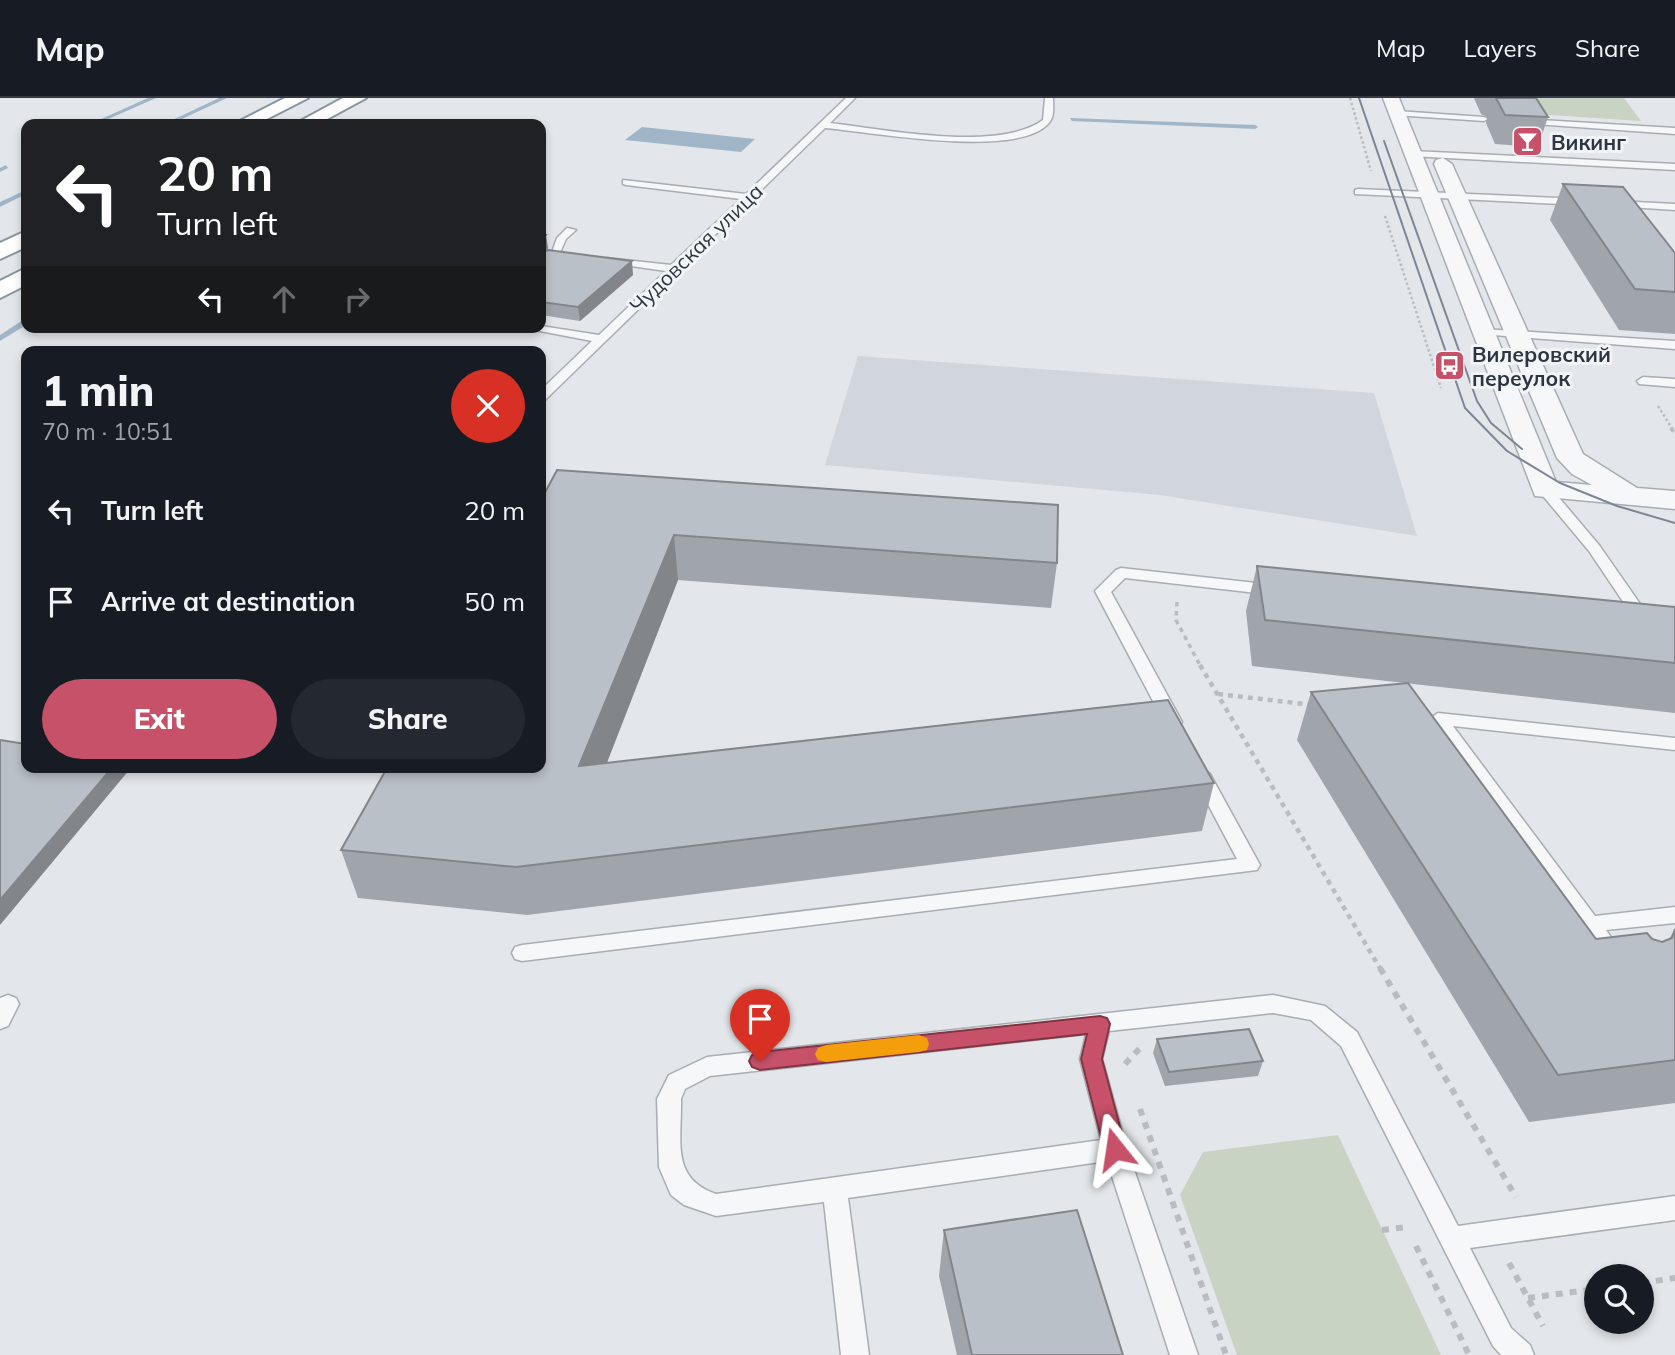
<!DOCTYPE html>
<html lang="en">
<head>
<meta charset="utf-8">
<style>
  :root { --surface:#171b24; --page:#242831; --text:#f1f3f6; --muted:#9ea1a6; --line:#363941; --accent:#c65169 }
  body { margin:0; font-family:Mulish,sans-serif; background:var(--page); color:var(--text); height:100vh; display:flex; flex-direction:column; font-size:26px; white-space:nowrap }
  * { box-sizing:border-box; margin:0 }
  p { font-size:23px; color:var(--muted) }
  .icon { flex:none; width:38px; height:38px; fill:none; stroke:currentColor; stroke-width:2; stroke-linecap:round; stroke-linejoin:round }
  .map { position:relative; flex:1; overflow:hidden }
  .side { position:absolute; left:21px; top:248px; width:525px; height:427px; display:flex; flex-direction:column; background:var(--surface); border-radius:14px; box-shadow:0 4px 10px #0003 }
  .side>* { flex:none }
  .top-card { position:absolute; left:21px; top:21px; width:525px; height:214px; border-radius:14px; box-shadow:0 4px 10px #0003; background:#202124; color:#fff; overflow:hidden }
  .controls { position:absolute; left:1584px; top:1166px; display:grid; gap:14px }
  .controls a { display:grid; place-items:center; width:70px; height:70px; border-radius:50%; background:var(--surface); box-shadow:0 4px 10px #0003; font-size:35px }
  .pin { position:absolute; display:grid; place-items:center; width:60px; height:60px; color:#fff; margin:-72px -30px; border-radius:50% 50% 50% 0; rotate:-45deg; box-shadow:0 0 7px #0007 }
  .pin .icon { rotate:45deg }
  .me { position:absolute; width:77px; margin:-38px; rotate:345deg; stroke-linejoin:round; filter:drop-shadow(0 0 5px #0008) }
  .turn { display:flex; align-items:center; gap:24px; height:147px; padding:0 21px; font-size:32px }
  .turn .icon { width:91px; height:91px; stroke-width:2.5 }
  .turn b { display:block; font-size:49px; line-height:60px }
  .lanes { display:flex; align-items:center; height:66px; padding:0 21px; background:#0003; justify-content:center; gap:35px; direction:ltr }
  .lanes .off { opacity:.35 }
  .round { display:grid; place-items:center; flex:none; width:74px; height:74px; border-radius:37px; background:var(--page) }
  .headline { display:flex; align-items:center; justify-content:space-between; height:119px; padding:0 21px }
  h1 { font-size:42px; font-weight:800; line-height:52px }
  .primary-button { display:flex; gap:14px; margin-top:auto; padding:14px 21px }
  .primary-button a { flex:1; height:80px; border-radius:42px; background:var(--accent); color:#fff; font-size:28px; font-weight:800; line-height:80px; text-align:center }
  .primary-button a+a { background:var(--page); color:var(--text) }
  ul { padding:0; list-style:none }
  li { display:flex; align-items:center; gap:21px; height:91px; padding:0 21px }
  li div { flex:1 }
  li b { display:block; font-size:26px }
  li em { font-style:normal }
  header { display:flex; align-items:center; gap:42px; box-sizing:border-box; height:98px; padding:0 35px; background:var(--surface); border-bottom:2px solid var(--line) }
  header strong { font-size:33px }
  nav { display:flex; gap:38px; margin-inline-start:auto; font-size:24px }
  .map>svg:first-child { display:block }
</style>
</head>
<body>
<header>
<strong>Map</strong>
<nav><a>Map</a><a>Layers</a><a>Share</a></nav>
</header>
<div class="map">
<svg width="1675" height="1257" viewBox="0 0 1675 1257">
  <rect width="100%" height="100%" fill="#e3e6ea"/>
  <polygon fill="#d1d5dc" points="858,258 1374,295 1417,438 1160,397 825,367"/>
  <g fill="#c9d3c4">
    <polygon points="1513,0 1624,0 1641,23 1522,15"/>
    <polygon points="1338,1037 1441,1257 1237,1257 1180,1097 1203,1054"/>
  </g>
  <polygon fill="#a0b6c8" points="642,29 755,41 741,54 625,42"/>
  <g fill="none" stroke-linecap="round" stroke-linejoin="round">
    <g fill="#a0b6c8" fill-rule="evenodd">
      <polygon points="148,0 156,0 97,26 90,26"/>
      <polygon points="219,0 227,0 171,26 164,26"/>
      <polygon points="1070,20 1255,27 1258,29 1255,31 1072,23"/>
      <polygon points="6,67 8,70 0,74 0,70"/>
      <polygon points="26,92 26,96 0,109 0,104"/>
      <polygon points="23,222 26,222 26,227 0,243 0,237"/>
    </g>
    <defs>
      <g id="lane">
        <path d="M846,0H855L830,25C884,31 997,55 1043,22L1045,0H1053C1053,9 1055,19 1048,26C1015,61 872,34 825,30L545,302L541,303V292L592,243L519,229L541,228L599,237L666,173L610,165L606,164V160L671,167L741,101L626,87L623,86V82L746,96Z"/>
        <polygon points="1397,13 1484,19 1488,21 1484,23 1394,17"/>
        <polygon points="1524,21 1675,30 1675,36 1521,25"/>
        <polygon points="1413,53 1675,66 1675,72 1410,58"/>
        <polygon points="1358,91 1581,101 1586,104 1581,107 1355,96 1355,92"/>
        <polygon points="1616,103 1675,106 1675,112 1613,108 1611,106"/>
        <polygon points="567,130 576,132 566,141 559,157 551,157 557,140"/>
        <polygon points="1483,231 1675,243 1675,251 1479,236 1477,234"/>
        <polygon points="1643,279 1675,281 1675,289 1639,286 1637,283"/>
        <polygon points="1545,388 1550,389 1599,447 1652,523 1650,526 1638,526 1589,453 1538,392"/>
        <polygon points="1121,470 1275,487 1283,492 1275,497 1125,480 1111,494 1182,624 1179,628 1167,628 1164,624 1095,493 1116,472"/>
        <polygon points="1438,615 1675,640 1675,652 1453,628 1595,818 1675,809 1675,825 1606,832 1623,857 1620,863 1613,865 1606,863 1432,625 1429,621"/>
        <polygon points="1201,670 1210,676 1260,767 1257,772 522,863 515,861 512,855 515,849 522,847 1237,761 1192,676"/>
        <polygon points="8,897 16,900 19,906 8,928 0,931 0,900"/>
        <path d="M1273,897L1325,908L1357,934L1458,1128L1675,1098V1122L1470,1150L1511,1230L1530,1247L1534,1257H1501L1493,1248L1341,948L1311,922L1273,915L1109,933L1102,961L1127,1051L1198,1257H1170L1107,1063L848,1100L869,1257H841L824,1104L716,1118L684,1107L671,1097L659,1069L657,1001L669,977L707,959ZM1086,936L1080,961L1101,1042L716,1096C670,1080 682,1043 681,1001L685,991L710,978Z"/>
      </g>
      <polygon id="street" points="1383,0 1399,0 1556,384 1592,387 1572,376 1557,360 1434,66 1436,62 1443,60 1452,66 1583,356 1637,390 1675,393 1675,411 1535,398"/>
      <g id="highway">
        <polygon points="285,0 308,0 257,26 234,26"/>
        <polygon points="343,0 366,0 318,26 295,26"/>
        <polygon points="26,133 26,149 0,161 0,145"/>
        <polygon points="26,170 26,187 0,200 0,183"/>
      </g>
    </defs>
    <use href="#lane" stroke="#a8adb4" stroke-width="3"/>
    <use href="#street" stroke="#a8adb4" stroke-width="3"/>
    <use href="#highway" stroke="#8b95a0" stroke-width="4"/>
    <g stroke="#b9bdc2" stroke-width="2.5" stroke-dasharray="2.5 2.5" stroke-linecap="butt">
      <polyline points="1350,0 1371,73"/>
      <polyline points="1385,118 1441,290"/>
      <polyline points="1658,308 1673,332"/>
    </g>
    <g stroke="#b9bdc2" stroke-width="3.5" stroke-dasharray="4.5 4.5" stroke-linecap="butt">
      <polyline points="1671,330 1675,336"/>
      <polyline points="1177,504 1176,522 1201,569"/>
    </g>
    <g stroke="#b9bdc2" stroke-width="4.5" stroke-dasharray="5 5" stroke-linecap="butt">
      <polyline points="1200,567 1381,872"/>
      <polyline points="1218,596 1313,607"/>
    </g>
    <g stroke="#b9bdc2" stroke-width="6" stroke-dasharray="7 7" stroke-linecap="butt">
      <polyline points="1380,870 1516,1099"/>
      <polyline points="1125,966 1140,950"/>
      <polyline points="1140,1011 1226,1257"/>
      <polyline points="1382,1132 1407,1129"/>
      <polyline points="1416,1148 1469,1257"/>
      <polyline points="1509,1165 1543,1228"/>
      <polyline points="1642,1185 1675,1180"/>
      <polyline points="1528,1200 1596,1191"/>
    </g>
    <use href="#lane" fill="#f5f7f9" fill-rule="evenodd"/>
    <use href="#street" fill="#f5f7f9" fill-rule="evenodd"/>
    <use href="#highway" fill="#fff" fill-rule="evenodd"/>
    <g stroke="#7d8793" stroke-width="2">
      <polyline points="1359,0 1465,310 1507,353 1560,385 1617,408 1675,425"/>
      <polyline points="1384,43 1477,303 1491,325 1522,351"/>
    </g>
  </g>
  <g fill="#a0a5ab">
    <polygon points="1474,0 1536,0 1548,19 1538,49 1495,46 1486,25 1487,19 1481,16"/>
    <polygon points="1563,86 1675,155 1675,236 1619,232 1550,122"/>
    <polygon points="541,136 548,150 546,153 633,177 580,223 541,217"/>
    <polygon points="541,402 1057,465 1051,510 678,482 607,664 1214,685 1202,733 527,817 358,800 341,752"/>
    <polygon points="1257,468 1675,509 1675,615 1252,568 1246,513"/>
    <polygon points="1311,594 1596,841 1652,841 1662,844 1669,841 1675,831 1675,1005 1529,1024 1297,642"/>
    <polygon points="1157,941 1263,963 1258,978 1165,988 1153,955"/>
    <polygon points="944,1132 1123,1257 957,1257 939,1178"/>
  </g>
  <g fill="#82868b">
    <polygon points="546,137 548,150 541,160 541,143"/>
    <polygon points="632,163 633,177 580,223 578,209"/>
    <polygon points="674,437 678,482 587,716 579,668"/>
    <polygon points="112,670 130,670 130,671 0,827 0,802"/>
  </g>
  <g fill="#bac0c7" stroke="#82868b" stroke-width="2">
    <polygon points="1496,0 1536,0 1548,19 1505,17"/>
    <polygon points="1563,86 1623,89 1675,155 1675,194 1635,191"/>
    <polygon points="541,136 546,137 541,143"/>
    <polygon points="548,152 632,163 578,209 541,204 541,156"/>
    <polygon points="557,372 1058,407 1057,465 674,437 579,668 1168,602 1214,685 516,769 341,752 387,670 541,670 541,402"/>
    <polygon points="1257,468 1675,509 1675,565 1265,522"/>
    <polygon points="1408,585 1596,841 1647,835 1652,841 1662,844 1672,840 1675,831 1675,962 1558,977 1311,594"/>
    <polygon points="0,642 26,646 26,670 112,670 0,802"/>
    <polygon points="1249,931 1263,963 1169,974 1157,941"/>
    <polygon points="1077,1112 1123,1257 972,1257 944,1132"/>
  </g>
  <polygon fill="#c65169" stroke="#813544" stroke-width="2" points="1100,918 1107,920 1110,926 1102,961 1126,1051 1123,1058 1115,1061 1107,1058 1104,1051 1081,961 1087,936 760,972 752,969 749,963 752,957 760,954"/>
  <polygon fill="#f59e0b" points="919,937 927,940 929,946 927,952 919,954 826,964 818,962 815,956 818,950 826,947"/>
  <defs>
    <symbol id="bar-square" viewBox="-11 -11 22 22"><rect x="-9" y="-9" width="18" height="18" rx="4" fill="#c65169" stroke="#f2f5f7"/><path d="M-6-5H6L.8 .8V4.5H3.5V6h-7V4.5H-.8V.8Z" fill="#fff"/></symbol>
    <symbol id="bus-square" viewBox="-11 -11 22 22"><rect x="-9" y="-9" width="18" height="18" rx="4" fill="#c65169" stroke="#f2f5f7"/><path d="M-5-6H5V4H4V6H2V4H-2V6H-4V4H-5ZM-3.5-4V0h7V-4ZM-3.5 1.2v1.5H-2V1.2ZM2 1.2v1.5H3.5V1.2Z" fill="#fff"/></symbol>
  </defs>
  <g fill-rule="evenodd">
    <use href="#bar-square" x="1510" y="26" width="35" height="35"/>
    <use href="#bus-square" x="1432" y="250" width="35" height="35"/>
  </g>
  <g text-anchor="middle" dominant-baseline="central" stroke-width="6" stroke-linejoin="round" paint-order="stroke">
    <g font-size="21" font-weight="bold" fill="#2c3541" stroke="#f2f5f7" text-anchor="start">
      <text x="1551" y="44">Викинг</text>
      <text x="1472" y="256">Вилеровский<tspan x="1472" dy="24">переулок</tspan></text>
    </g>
    <g font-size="21" fill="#2c3541" stroke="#f2f5f7">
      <text transform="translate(696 150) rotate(-44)">Чудовская улица</text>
    </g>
  </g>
</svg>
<div class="controls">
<a><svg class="icon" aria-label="search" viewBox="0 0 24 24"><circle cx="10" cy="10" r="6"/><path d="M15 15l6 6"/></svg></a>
</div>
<div class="pin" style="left:760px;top:963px;background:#d93025"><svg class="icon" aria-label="arrive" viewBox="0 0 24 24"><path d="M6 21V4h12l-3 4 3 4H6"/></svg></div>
<svg class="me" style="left:1115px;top:1051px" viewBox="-20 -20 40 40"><path d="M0-17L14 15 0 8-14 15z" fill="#c65169" stroke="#fff" stroke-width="4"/></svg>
<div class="top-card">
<div class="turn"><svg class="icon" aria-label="left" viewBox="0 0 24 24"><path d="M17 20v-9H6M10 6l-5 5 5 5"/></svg><div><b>20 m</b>Turn left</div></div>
<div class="lanes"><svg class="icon" aria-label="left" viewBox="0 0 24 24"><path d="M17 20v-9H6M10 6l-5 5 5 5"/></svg><svg class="icon off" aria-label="ahead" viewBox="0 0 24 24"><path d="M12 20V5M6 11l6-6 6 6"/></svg><svg class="icon off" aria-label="right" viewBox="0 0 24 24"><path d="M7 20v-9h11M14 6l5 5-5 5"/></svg></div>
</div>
<section class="side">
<div class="headline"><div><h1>1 min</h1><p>70 m · 10:51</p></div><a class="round" style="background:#d93025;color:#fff"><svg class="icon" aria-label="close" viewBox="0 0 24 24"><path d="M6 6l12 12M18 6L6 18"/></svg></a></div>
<ul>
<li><svg class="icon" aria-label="left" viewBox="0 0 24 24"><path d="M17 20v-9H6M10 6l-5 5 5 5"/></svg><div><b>Turn left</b></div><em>20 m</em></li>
<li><svg class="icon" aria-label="arrive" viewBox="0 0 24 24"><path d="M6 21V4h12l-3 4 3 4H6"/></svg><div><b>Arrive at destination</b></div><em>50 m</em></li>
</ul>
<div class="primary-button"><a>Exit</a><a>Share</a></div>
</section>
</div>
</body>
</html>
